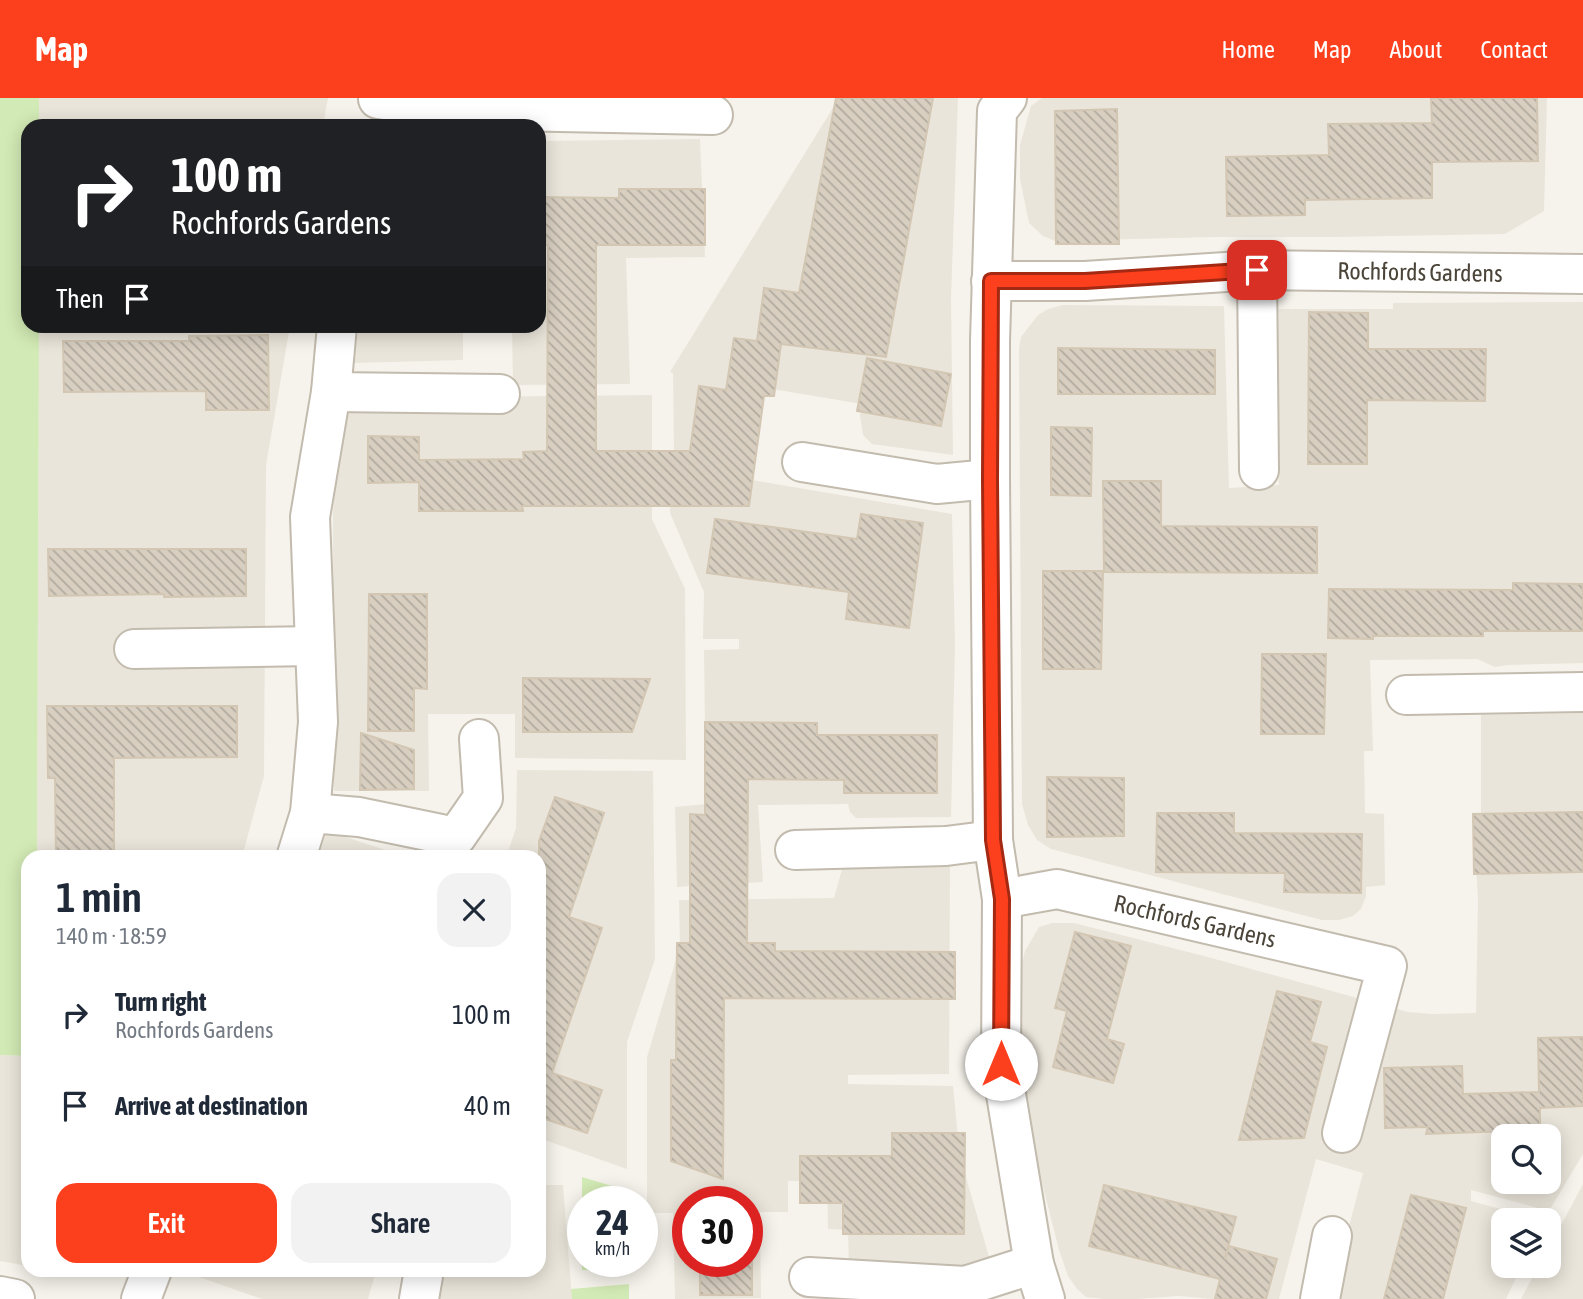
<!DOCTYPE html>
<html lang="en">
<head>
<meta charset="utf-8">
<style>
  :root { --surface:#fff; --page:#f2f2f3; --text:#1f2937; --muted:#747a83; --accent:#fc3f1d }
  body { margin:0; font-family:"Asap Condensed",sans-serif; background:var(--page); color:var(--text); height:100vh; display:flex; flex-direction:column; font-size:26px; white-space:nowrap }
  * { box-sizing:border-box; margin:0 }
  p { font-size:23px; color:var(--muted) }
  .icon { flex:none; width:38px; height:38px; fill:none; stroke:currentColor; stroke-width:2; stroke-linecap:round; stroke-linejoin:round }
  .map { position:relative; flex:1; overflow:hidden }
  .drawer { position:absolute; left:21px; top:752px; width:525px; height:427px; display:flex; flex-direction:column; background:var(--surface); border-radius:21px; box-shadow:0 4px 18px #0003 }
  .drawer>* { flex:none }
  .guide { position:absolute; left:21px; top:21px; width:525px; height:214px; border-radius:21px; box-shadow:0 4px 18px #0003; background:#202124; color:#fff; overflow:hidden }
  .buttons { position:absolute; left:1491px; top:1026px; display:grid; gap:14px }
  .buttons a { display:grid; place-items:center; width:70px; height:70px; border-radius:14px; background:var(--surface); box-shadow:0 4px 18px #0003; font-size:35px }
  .speed { position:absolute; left:567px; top:1088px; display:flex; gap:14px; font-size:35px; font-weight:700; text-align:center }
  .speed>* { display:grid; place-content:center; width:91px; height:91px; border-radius:50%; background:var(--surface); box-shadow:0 4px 18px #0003; line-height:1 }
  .speed small { font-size:18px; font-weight:400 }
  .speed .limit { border:10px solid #d22; background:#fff; color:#111 }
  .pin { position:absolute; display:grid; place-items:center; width:60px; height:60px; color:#fff; margin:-30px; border-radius:14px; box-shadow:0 4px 10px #0006 }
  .me { position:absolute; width:77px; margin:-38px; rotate:0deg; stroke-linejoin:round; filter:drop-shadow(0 0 5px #0008) }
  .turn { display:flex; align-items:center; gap:24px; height:147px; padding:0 35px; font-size:32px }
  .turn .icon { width:91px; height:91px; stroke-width:2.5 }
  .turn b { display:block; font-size:49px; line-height:60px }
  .then { display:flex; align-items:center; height:66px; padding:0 35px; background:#0003; gap:14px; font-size:26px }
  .round { display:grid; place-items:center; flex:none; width:74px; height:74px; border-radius:21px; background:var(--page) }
  .head { display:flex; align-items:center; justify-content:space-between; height:119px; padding:0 35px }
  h1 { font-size:42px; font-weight:600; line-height:52px }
  .cta { display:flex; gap:14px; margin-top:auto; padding:14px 35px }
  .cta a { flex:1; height:80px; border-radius:21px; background:var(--accent); color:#fff; font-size:28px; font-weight:600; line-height:80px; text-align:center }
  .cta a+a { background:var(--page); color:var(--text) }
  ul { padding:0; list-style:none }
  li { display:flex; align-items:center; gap:21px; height:91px; padding:0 35px }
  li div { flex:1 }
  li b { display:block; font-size:26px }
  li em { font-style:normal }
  header { display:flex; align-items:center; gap:42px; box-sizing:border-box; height:98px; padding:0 35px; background:var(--accent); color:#fff }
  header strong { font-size:33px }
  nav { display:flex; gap:38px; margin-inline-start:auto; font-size:24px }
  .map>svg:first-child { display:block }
</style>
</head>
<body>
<header>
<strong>Map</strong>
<nav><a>Home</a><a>Map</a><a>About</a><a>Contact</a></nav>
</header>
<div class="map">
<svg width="1583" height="1201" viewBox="0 0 1583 1201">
  <defs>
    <pattern id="building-back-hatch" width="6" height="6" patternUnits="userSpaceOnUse" patternTransform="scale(1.75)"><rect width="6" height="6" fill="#d8cfc1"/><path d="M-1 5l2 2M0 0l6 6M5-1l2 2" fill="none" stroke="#b1aa9e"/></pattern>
  </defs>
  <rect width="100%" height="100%" fill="#f6f3ec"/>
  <g fill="#eae5da" fill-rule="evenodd">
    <polygon points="39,0 328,0 323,28 39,28"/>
    <polygon points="839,0 958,0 951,200 953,357 872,346 863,337 860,318 862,306 761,289 750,362 674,354 673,275 670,274"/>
    <polygon points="1042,0 1547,0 1544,113 1505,136 1335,139 1214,139 1055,143 1043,138 1029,125 1020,81 1020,47 1031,8"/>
    <polygon points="700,41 705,159 626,160 630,286 513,287 512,228 539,228 539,43"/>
    <polygon points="1583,204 1583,565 1508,567 1495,569 1477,561 1370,562 1373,653 1364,653 1365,715 1384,716 1385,787 1366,789 1366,798 1361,811 1353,818 1339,822 1322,822 1051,751 1037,742 1028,727 1022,706 1019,250 1021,239 1038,217 1048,211 1063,207 1224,208 1229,390 1279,387 1268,220 1279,211 1393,211 1393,205"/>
    <polygon points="39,228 290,228 266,367 264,678 242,759 37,760"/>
    <polygon points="359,228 463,228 463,262 353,265"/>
    <polygon points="652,297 652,421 685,491 686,662 515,660 515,616 428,616 429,693 334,693 333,413 338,354 348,300"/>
    <polygon points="670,368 952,416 955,547 951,719 856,720 850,714 848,706 758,707 763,784 677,789 675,709 706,706 704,552 739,551 739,541 703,541 704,494 670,415"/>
    <path d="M1583,615V1056L1549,1113L1471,1092V1103L1541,1122H1503V1167H1522L1506,1201H1330L1363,1075L1316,1061L1279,1201H1212L1179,1198L1137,1201H1105L1086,1199L1077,1191L1068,1178L1059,1152L1031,1041L1024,996L1021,943L1020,873L1025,853L1039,829L1052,825H1074L1204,858L1408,914L1432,916L1476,915L1478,801L1476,769L1481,768V617ZM1503,1038H1549V1083H1503Z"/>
    <polygon points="517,672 653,673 655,861 627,944 627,1071 539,1040 539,760 506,760 516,730"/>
    <polygon points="327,733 407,759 318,760"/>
    <path d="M844,764L950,765L949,976L848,977V986L953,988L957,1030L965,1076L992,1169L849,1171L848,1132L828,1131L827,1083H788V1114H760L761,1200L675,1201L673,1115H647V959L680,848L679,802L834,800ZM688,1104H747V1164H688Z"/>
    <polygon points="0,957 28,958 28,1168 0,1163"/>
    <polygon points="1583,1086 1583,1201 1521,1201 1539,1167 1549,1167 1549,1150"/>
    <polygon points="539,1087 563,1087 572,1201 436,1201 440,1173 539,1172"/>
    <polygon points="182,1173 376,1173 368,1201 262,1201"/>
  </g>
  <g fill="#d2eab5">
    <polygon points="0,0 39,0 39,28 28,28 28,228 39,228 37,759 28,760 28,958 0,957"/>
    <polygon points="582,1079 622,1091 622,1104 583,1104 583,1164 624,1164 625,1173 582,1172"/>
    <polygon points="629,1186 629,1201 572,1201 571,1191"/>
  </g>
  <g fill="url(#building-back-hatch)" stroke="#d3c7b4" stroke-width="2">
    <polygon points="836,0 933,0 886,259 781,246 774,298 764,298 749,408 522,408 523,413 419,413 419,384 368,385 368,338 419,339 419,362 524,361 523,354 547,353 548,147 539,147 539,99 619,100 619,91 705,91 705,147 596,147 596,353 690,353 699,288 726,292 734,240 757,243 764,190 799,195"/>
    <polygon points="1431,0 1537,0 1538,63 1432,64 1432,100 1305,102 1305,117 1227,118 1226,59 1329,57 1328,26 1432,25"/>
    <polygon points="1117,11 1119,146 1056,146 1055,13"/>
    <polygon points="1309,214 1368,215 1368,251 1486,251 1485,303 1367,302 1367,366 1308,366"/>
    <polygon points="268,237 269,312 206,312 206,293 64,294 63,243 189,243 189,238"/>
    <polygon points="1058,250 1215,252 1215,296 1058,296"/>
    <polygon points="867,260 951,276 941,328 857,313"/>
    <polygon points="1051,329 1092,330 1091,398 1051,397"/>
    <polygon points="1103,383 1161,383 1161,428 1317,429 1317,475 1104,474"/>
    <polygon points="861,416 923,425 909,530 846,521 849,494 707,475 715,421 857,441"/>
    <polygon points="48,451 246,451 246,498 164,499 164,496 49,498"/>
    <polygon points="1043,473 1103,473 1101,571 1043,571"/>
    <polygon points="1513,485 1583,486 1583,533 1483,533 1483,538 1373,538 1373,541 1328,540 1329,491 1513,492"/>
    <polygon points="369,496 427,496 427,591 414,590 414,633 368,633"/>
    <polygon points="1262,556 1326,556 1324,636 1261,636"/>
    <polygon points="523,580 650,581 632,634 523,634"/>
    <polygon points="47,608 237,608 237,659 114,660 114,760 56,760 55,680 48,680"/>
    <polygon points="705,624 817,625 817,637 937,637 937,695 844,695 844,682 748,681 747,845 775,845 775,853 955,854 955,901 724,900 723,1081 671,1063 671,962 676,962 677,845 690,845 690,716 705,717"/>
    <polygon points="361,635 414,652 414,691 360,692"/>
    <polygon points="1047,679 1124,680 1124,738 1047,739"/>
    <polygon points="555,699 604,715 569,819 602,830 552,975 602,992 587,1035 539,1019 539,743"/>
    <polygon points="1583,714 1583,774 1474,776 1473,716"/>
    <polygon points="1157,715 1234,715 1234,735 1362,736 1361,795 1284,794 1285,775 1156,774"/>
    <polygon points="1075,834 1131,848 1107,941 1124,946 1113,985 1053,969 1067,913 1055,910"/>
    <polygon points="1277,893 1321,904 1310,944 1327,949 1304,1040 1239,1042"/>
    <polygon points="1583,939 1583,1008 1540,1010 1540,1032 1426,1036 1428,1029 1385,1030 1384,970 1462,968 1463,996 1539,994 1538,940"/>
    <polygon points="892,1035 965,1035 964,1136 843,1136 843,1105 800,1105 800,1058 892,1058"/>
    <polygon points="1104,1087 1236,1119 1225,1161 1229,1148 1277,1161 1266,1201 1215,1201 1220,1181 1089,1148"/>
    <polygon points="1411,1097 1466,1110 1443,1201 1384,1201"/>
    <polygon points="747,1125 752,1125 752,1197 700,1197 700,1164 747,1164"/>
  </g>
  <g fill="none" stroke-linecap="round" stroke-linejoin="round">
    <defs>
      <g id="minor">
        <polyline points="1007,0 997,13 990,243 990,381 993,742 1002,801 1001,966 1034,1166 1045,1201"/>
        <polyline points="378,1 450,12 713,17"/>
        <polyline points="1257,172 1259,372"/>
        <polyline points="991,183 1085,183 1257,172 1583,176"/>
        <polyline points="331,294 500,296"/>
        <polyline points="802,364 937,386 990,381"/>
        <polyline points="134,551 315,548"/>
        <polyline points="1406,597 1583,594"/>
        <polyline points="310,715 359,719 456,739 483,700 479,641"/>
        <polyline points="795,752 946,748 993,742"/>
        <polyline points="296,760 310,715 318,624 310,419 331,294 337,228"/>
        <polyline points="1002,801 1057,791 1387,868 1342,1035"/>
        <polyline points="809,1179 965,1188 1034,1166"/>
        <polyline points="0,1198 15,1201"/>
        <polyline points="141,1201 152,1172"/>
        <polyline points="419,1201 424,1172"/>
        <polyline points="1320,1201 1332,1138"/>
      </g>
    </defs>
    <use href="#minor" stroke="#c2bbae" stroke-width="42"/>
    <use href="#minor" stroke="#fff" stroke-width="38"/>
  </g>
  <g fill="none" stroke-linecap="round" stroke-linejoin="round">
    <defs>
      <polyline id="route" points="1001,966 1002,801 993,742 990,381 991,183 1085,183 1257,172"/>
    </defs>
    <use href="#route" stroke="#a42913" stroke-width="18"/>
    <use href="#route" stroke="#fc3f1d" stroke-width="12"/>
  </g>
  <g text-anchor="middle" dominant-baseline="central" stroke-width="6" stroke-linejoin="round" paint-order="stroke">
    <g font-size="24" fill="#4b4439" stroke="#fff">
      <text transform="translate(1420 174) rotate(1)">Rochfords Gardens</text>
      <text transform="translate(1195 823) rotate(13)">Rochfords Gardens</text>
    </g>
  </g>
</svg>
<div class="buttons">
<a><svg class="icon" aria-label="search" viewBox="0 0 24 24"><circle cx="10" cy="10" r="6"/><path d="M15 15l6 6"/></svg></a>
<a><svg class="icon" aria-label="layers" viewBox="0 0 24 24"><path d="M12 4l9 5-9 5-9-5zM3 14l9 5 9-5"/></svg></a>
</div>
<div class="speed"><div>24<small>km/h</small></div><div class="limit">30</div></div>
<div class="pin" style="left:1257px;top:172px;background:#d93025"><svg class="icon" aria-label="arrive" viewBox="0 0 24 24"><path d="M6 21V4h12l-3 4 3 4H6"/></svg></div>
<svg class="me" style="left:1001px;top:966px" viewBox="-20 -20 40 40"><circle r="19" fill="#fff"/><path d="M0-13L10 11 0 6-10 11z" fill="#fc3f1d"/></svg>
<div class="guide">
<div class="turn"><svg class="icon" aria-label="right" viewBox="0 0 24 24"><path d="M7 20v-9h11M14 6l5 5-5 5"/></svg><div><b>100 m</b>Rochfords Gardens</div></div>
<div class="then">Then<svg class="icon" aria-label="arrive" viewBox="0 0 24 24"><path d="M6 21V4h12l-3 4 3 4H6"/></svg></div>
</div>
<section class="drawer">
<div class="head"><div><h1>1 min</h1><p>140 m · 18:59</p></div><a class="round"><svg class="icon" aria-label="close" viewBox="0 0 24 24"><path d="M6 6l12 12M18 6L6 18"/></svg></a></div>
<ul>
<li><svg class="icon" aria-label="right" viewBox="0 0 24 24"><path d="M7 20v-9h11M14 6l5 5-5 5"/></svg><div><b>Turn right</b><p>Rochfords Gardens</p></div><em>100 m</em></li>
<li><svg class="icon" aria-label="arrive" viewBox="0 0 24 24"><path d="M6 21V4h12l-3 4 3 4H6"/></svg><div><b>Arrive at destination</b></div><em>40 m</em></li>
</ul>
<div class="cta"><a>Exit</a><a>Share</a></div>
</section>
</div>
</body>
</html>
